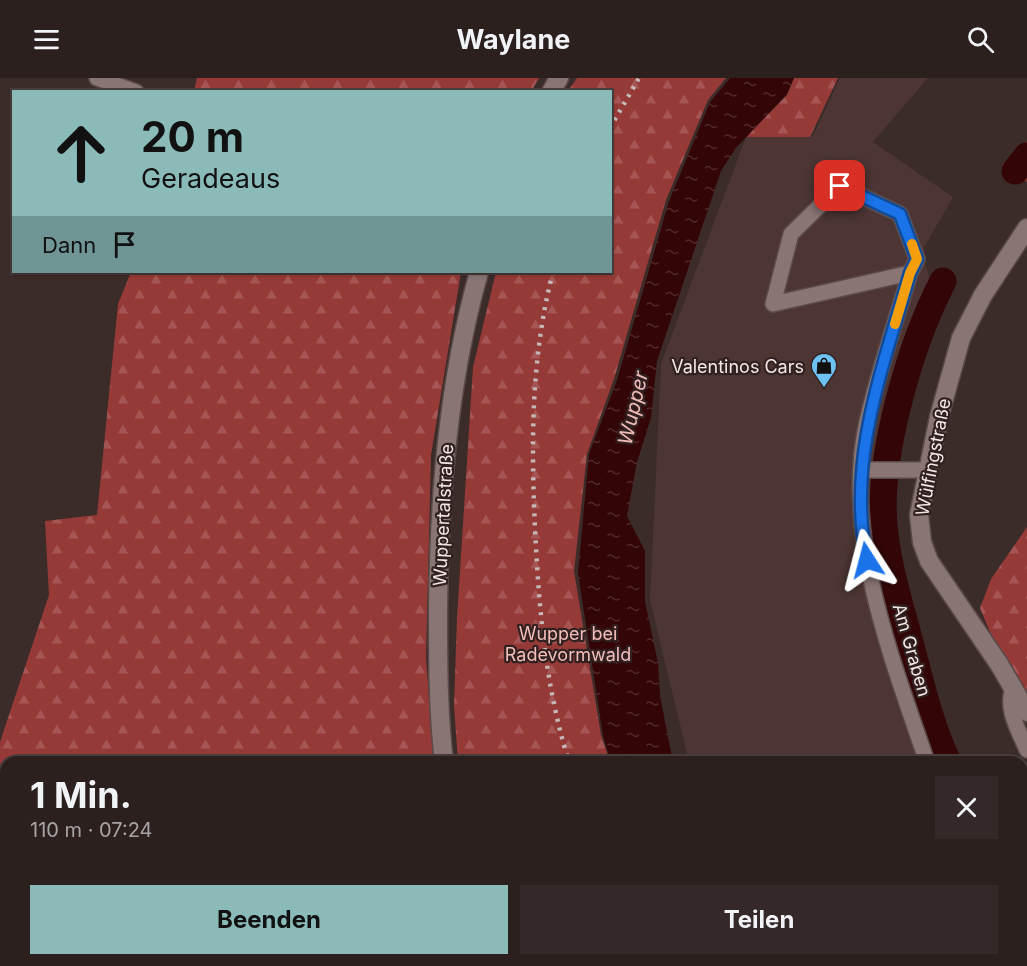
<!DOCTYPE html>
<html lang="de">
<head>
<meta charset="utf-8">
<style>
  :root { --surface:#2c201f; --page:#342828; --text:#f1f3f6; --muted:#a6a3a4; --line:#483e3d; --accent:#8bbbb9 }
  body { margin:0; font-family:Inter,sans-serif; background:var(--page); color:var(--text); height:100vh; display:flex; flex-direction:column; font-size:22px; white-space:nowrap }
  * { box-sizing:border-box; margin:0 }
  p { font-size:20px; color:var(--muted) }
  .icon { flex:none; width:33px; height:33px; fill:none; stroke:currentColor; stroke-width:2; stroke-linecap:round; stroke-linejoin:round }
  .map { position:relative; flex:1; overflow:hidden }
  .sheet { position:absolute; left:0px; top:678px; width:1028px; height:210px; display:flex; flex-direction:column; background:var(--surface); border-radius:18px 18px 0 0; box-shadow:0 2px 4px #0004,0 0 0 2px var(--line) }
  .sheet>* { flex:none }
  .hud { position:absolute; left:12px; top:12px; width:600px; height:183px; border-radius:0px; box-shadow:0 2px 4px #0004,0 0 0 2px var(--line); background:#8bbbb9; color:#111; overflow:hidden }
  .pin { position:absolute; display:grid; place-items:center; width:51px; height:51px; color:#fff; margin:-26px; border-radius:12px; box-shadow:0 3px 9px #0006 }
  .me { position:absolute; width:66px; margin:-33px; rotate:351deg; stroke-linejoin:round; filter:drop-shadow(0 0 4px #0008) }
  .turn { display:flex; align-items:center; gap:21px; height:126px; padding:0 30px; font-size:27px }
  .turn .icon { width:78px; height:78px; stroke-width:2.5 }
  .turn b { display:block; font-size:42px; line-height:51px }
  .then { display:flex; align-items:center; height:57px; padding:0 30px; background:#0003; gap:12px; font-size:22px }
  .round { display:grid; place-items:center; flex:none; width:63px; height:63px; border-radius:0px; background:var(--page) }
  .head { display:flex; align-items:center; justify-content:space-between; height:102px; padding:0 30px }
  h1 { font-size:36px; font-weight:700; line-height:45px }
  .button { display:flex; gap:12px; margin-top:auto; padding:12px 30px }
  .button a { flex:1; height:69px; border-radius:0px; background:var(--accent); color:#111; font-size:24px; font-weight:700; line-height:69px; text-align:center }
  .button a+a { background:var(--page); color:var(--text) }
  header { display:flex; justify-content:space-between; align-items:center; height:78px; padding:0 30px; background:var(--surface); font-size:27px; font-weight:700 }
  .map>svg:first-child { display:block }
</style>
</head>
<body>
<header><svg class="icon" aria-label="menu" viewBox="0 0 24 24"><path d="M4 6h16M4 12h16M4 18h16"/></svg>Waylane<svg class="icon" aria-label="search" viewBox="0 0 24 24"><circle cx="10" cy="10" r="6"/><path d="M15 15l6 6"/></svg></header>
<div class="map">
<svg width="1027" height="888" viewBox="0 0 1027 888">
  <defs>
    <pattern id="grass-tufts" width="24" height="20" patternUnits="userSpaceOnUse" patternTransform="scale(1.5)"><rect width="24" height="20" fill="#883532"/><path d="M3 7l-1-3M5 7V3M7 7l1-3M15 17l-1-3M17 17v-4M19 17l1-3" fill="none" stroke="#995250"/></pattern>
    <pattern id="forest-firs" width="22" height="20" patternUnits="userSpaceOnUse" patternTransform="scale(1.5)"><rect width="22" height="20" fill="#963a37"/><path d="M5 1l3.5 6h-7zM16 11l3.5 6h-7z" fill="#a55654"/></pattern>
    <pattern id="water-ripples" width="26" height="14" patternUnits="userSpaceOnUse" patternTransform="scale(1.5)"><rect width="26" height="14" fill="#340506"/><path d="M2 4q2-2 4 0t4 0M15 11q2-2 4 0t4 0" fill="none" stroke="#52292a"/></pattern>
  </defs>
  <rect width="100%" height="100%" fill="#3b2b29"/>
  <g fill="#4c3533">
    <polygon points="840,0 928,0 873,64 953,119 922,173 935,220 903,356 892,444 947,665 954,684 689,684 650,522 661,286 746,59 813,58"/>
    <polygon points="1022,862 1027,876 1027,888 761,888 758,882 1022,882"/>
  </g>
  <polygon fill="url(#grass-tufts)" points="1027,63 1027,104 1002,87"/>
  <g fill="url(#forest-firs)">
    <polygon points="197,0 539,0 531,14 194,13"/>
    <polygon points="577,0 726,0 708,22 666,122 614,301 587,376 574,493 601,657 610,684 458,684 454,627 457,540 473,289 496,194 610,194 610,14 568,13"/>
    <polygon points="794,0 838,0 810,59 746,59 787,17"/>
    <polygon points="131,194 461,194 431,377 426,580 434,684 6,684 6,755 0,748 0,664 49,517 45,443 97,437 118,226"/>
    <polygon points="1027,449 1027,622 998,573 980,530 991,501"/>
    <polygon points="6,803 6,875 0,837 0,806"/>
    <polygon points="7,882 498,882 501,888 8,888"/>
    <polygon points="527,882 674,882 676,888 529,888"/>
  </g>
  <g fill="url(#water-ripples)">
    <polygon points="730,0 794,0 787,16 735,71 721,93 657,283 651,340 637,384 627,438 645,473 645,523 658,585 660,618 673,684 611,684 603,658 578,495 589,376 617,302 669,123 710,24"/>
    <polygon points="675,882 751,882 753,888 678,888"/>
  </g>
  <g fill="none" stroke-linecap="round" stroke-linejoin="round">
    <g stroke="#340506" stroke-width="27">
      <polyline points="1015,93 1027,78"/>
      <path d="M943,203C910,267 875,384 885,457C890,496 902,534 912,572C922,610 931,648 948,684"/>
      <polyline points="1022,842 1027,853"/>
    </g>
    <defs>
      <g id="service">
        <polyline points="97,0 136,14"/>
        <path d="M910,195L773,226L791,156L840,108L900,136L917,181L910,195C895,246 877,297 866,348C843,458 892,581 927,684"/>
        <polyline points="861,392 927,392"/>
        <path d="M1013,610C1005,631 1019,653 1027,672"/>
        <polyline points="0,781 1,782"/>
        <polyline points="987,882 988,888"/>
      </g>
      <polyline id="minor" points="1027,150 983,217 961,260 939,339 919,437 922,464 929,483 999,586 1027,634"/>
      <g id="secondary">
        <polyline points="551,14 559,0"/>
        <path d="M444,684C438,634 438,583 438,533C439,419 448,304 479,194"/>
        <polyline points="512,882 515,888"/>
      </g>
    </defs>
    <use href="#service" stroke="#594a49" stroke-width="18"/>
    <use href="#minor" stroke="#594a49" stroke-width="21"/>
    <use href="#secondary" stroke="#594a49" stroke-width="21"/>
    <use href="#service" stroke="#897573" stroke-width="15"/>
    <use href="#minor" stroke="#897573" stroke-width="18"/>
    <use href="#secondary" stroke="#897573" stroke-width="18"/>
    <g stroke="#c5b8b7" stroke-width="4.5" stroke-dasharray="3 6" stroke-linecap="butt">
      <polyline points="610,50 639,0"/>
      <path d="M553,194C531,278 531,364 535,451C539,530 545,608 569,684"/>
      <polyline points="632,882 635,888"/>
    </g>
  </g>
  <g fill="none" stroke-linecap="round" stroke-linejoin="round">
    <defs>
      <path id="route" d="M840,108L900,136L917,181L910,195C883,289 846,384 867,482"/>
    </defs>
    <use href="#route" stroke="#114b97" stroke-width="15"/>
    <use href="#route" stroke="#1a73e8" stroke-width="10"/>
    <polyline stroke="#f59e0b" stroke-width="10" points="895,246 910,195 917,181 912,166"/>
  </g>
  <defs>
    <symbol id="shop-pin" viewBox="-11 -11 22 30"><path d="M0 17L-7.5 6A9.5 9.5 0 1 1 7.5 6Z" fill="#6dc2f3" stroke="#312120"/><path d="M-5-2.5h2.3a2.7 3.5 0 0 1 5.4 0H5L5.5 6h-11ZM-1.5-2.5h3a1.5 2.3 0 0 0-3 0Z" fill="#111"/></symbol>
  </defs>
  <g fill-rule="evenodd">
    <use href="#shop-pin" x="809" y="273" width="30" height="40"/>
  </g>
  <g text-anchor="middle" dominant-baseline="central" stroke-width="4.5" stroke-linejoin="round" paint-order="stroke">
    <g font-size="18" fill="#f4e8e7" stroke="#312120" text-anchor="end">
      <text x="804" y="288">Valentinos Cars</text>
    </g>
    <g font-size="18" fill="#f4e8e7" stroke="#312120">
      <text transform="translate(933 379) rotate(-79)">Wülfingstraße</text>
      <text transform="translate(443 437) rotate(-87)">Wuppertalstraße</text>
      <text transform="translate(912 572) rotate(74)">Am Graben</text>
    </g>
    <g font-size="18" fill="#f3beb9" stroke="#312120">
      <text x="568" y="555">Wupper bei<tspan x="568" dy="21">Radevormwald</tspan></text>
    </g>
    <g font-size="20" font-style="italic" fill="#f1bcb7" stroke="#312120">
      <text transform="translate(633 330) rotate(-77)">Wupper</text>
    </g>
  </g>
</svg>
<div class="pin" style="left:840px;top:108px;background:#d93025"><svg class="icon" aria-label="arrive" viewBox="0 0 24 24"><path d="M6 21V4h12l-3 4 3 4H6"/></svg></div>
<svg class="me" style="left:867px;top:482px" viewBox="-20 -20 40 40"><path d="M0-17L14 15 0 8-14 15z" fill="#1a73e8" stroke="#fff" stroke-width="4"/></svg>
<div class="hud">
<div class="turn"><svg class="icon" aria-label="ahead" viewBox="0 0 24 24"><path d="M12 20V5M6 11l6-6 6 6"/></svg><div><b>20 m</b>Geradeaus</div></div>
<div class="then">Dann<svg class="icon" aria-label="arrive" viewBox="0 0 24 24"><path d="M6 21V4h12l-3 4 3 4H6"/></svg></div>
</div>
<section class="sheet">
<div class="head"><div><h1>1 Min.</h1><p>110 m · 07:24</p></div><a class="round"><svg class="icon" aria-label="close" viewBox="0 0 24 24"><path d="M6 6l12 12M18 6L6 18"/></svg></a></div>
<div class="button"><a>Beenden</a><a>Teilen</a></div>
</section>
</div>
</body>
</html>
